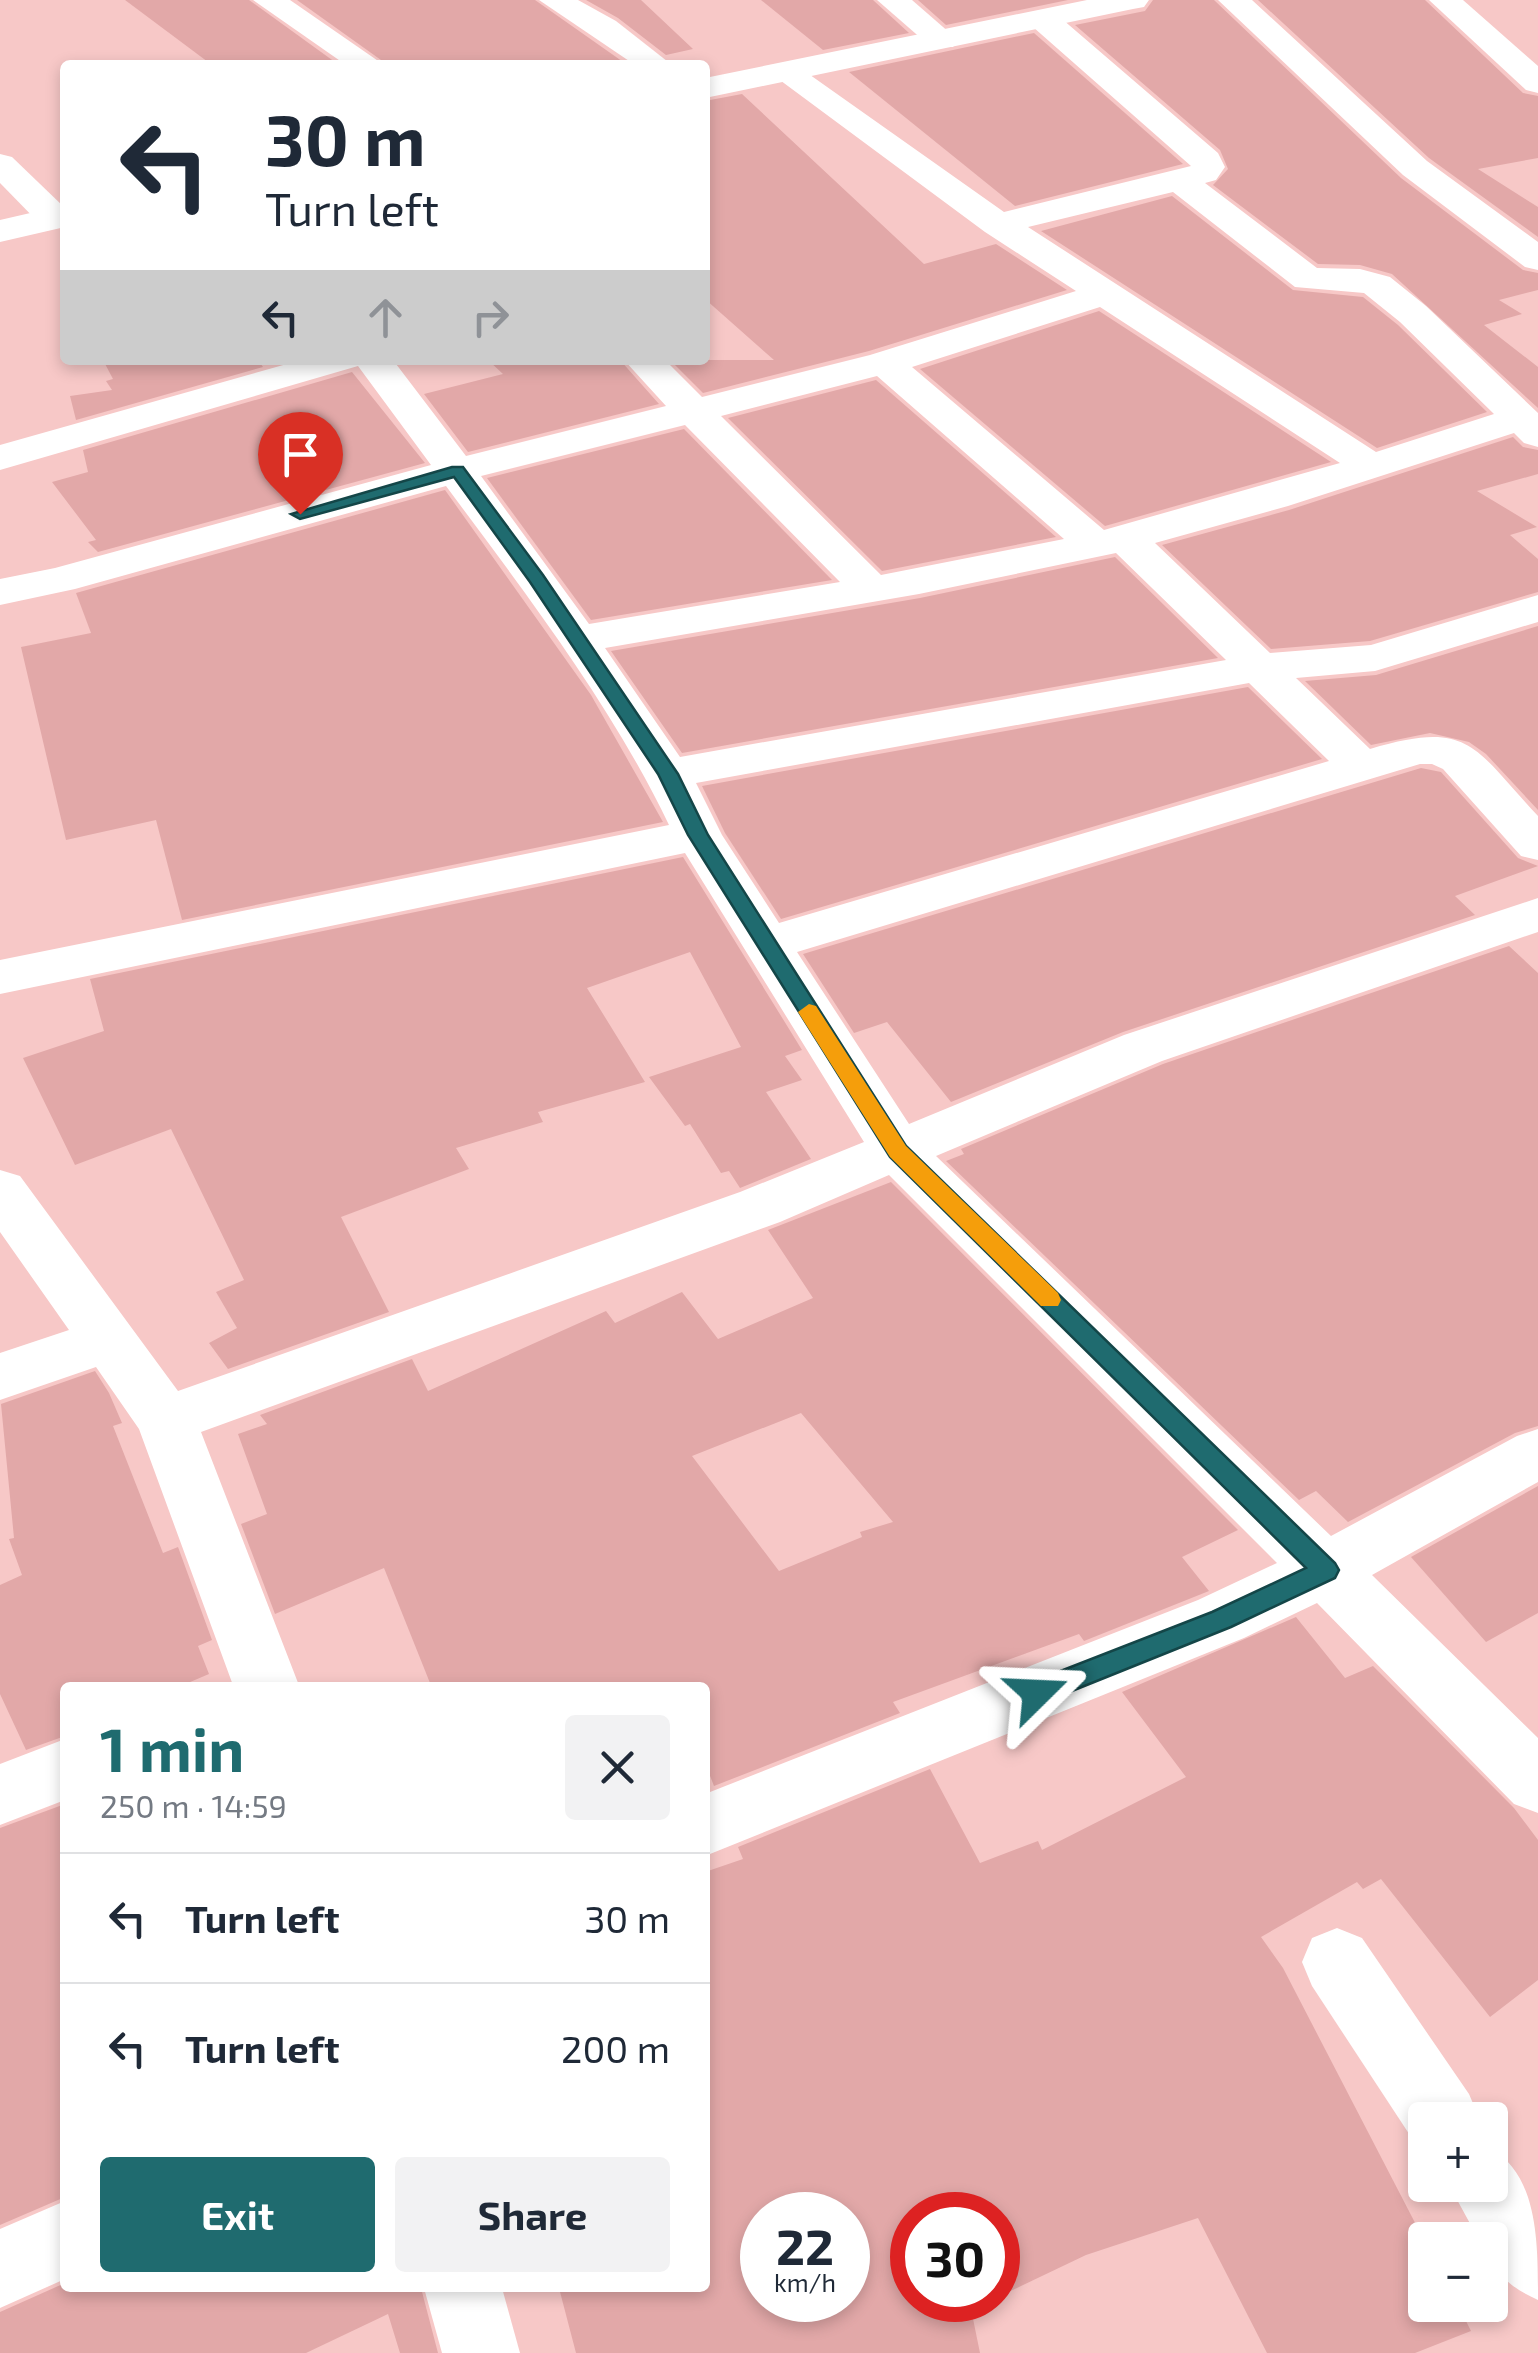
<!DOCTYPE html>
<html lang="en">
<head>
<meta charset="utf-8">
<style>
  :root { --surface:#fff; --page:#f2f2f3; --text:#1f2937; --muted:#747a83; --line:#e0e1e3; --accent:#1f6b6f }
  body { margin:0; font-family:"Exo 2",sans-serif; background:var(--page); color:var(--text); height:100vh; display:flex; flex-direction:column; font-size:38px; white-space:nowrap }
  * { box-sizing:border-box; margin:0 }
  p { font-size:32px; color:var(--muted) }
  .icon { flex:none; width:55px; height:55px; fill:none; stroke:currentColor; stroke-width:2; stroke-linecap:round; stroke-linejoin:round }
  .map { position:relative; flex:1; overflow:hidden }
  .details { position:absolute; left:60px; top:1682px; width:650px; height:610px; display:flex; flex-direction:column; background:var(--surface); border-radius:10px; box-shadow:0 5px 15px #0003 }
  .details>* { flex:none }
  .banner { position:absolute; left:60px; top:60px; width:650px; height:305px; border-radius:10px; box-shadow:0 5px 15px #0003; background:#fff; color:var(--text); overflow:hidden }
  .buttons { position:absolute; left:1408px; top:2102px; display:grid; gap:20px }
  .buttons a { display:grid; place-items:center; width:100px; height:100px; border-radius:10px; background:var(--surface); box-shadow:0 5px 15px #0003; font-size:50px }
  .speed { position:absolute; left:740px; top:2192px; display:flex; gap:20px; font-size:50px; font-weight:700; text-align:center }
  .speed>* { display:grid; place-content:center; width:130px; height:130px; border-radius:50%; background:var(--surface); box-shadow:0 5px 15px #0003; line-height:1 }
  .speed small { font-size:25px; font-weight:400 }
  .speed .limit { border:15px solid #d22; background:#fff; color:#111 }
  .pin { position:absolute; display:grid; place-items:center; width:85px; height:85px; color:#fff; margin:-102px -42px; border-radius:50% 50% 50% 0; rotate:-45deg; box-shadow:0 0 10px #0007 }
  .pin .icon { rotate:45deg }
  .me { position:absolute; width:110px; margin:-55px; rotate:69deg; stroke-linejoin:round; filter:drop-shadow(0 0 8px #0008) }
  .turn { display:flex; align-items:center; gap:35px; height:210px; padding:0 40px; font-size:45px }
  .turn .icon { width:130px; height:130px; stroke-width:2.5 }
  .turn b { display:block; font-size:70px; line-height:85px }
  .lanes { display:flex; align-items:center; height:95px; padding:0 40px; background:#0003; justify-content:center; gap:50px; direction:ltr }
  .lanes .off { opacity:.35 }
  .round { display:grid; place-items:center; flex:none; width:105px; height:105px; border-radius:10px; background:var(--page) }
  .overview { display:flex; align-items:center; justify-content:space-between; height:170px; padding:0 40px }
  h1 { font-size:60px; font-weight:700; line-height:75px; color:var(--accent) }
  .primary-button { display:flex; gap:20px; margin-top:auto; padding:20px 40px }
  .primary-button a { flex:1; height:115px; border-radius:10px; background:var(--accent); color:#fff; font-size:40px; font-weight:700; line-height:115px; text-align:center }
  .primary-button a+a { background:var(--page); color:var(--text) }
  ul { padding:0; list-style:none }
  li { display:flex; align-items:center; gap:30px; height:130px; padding:0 40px; border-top:2px solid var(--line) }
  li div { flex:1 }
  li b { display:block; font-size:38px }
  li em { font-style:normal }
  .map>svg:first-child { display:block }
</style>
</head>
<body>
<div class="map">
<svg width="1538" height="2353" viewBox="0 0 1538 2353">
  <rect width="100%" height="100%" fill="#f7c8c7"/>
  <g fill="#e2a8a8" fill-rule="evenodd">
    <polygon points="125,0 249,0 339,65 212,65"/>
    <polygon points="297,0 535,0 626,64 388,65"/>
    <polygon points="586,0 641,0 693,49 666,55 618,18"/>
    <polygon points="761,0 873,0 909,33 823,50"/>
    <polygon points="918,0 1068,0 946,25"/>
    <polygon points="1153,0 1214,0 1401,178 1523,270 1538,273 1538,290 1499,300 1522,314 1484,325 1538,367 1538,408 1392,274 1360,265 1318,264 1213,185 1228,169 1220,150 1075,25 1145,11"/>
    <polygon points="1258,0 1425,0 1523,93 1538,96 1538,158 1478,169 1538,207 1538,237 1429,158"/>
    <polygon points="1034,33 1183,164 1015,206 849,72"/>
    <polygon points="742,94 924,264 996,244 1067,290 869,351 703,393 670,360 774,360 705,299 705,101"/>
    <polygon points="1172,196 1293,290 1363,297 1398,325 1487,412 1377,448 1041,231"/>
    <polygon points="1099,311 1331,462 1105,526 920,369"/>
    <polygon points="103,360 258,360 263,367 76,420 70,396 112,390 106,381 113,379"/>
    <polygon points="488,360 620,360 659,404 468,452 424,394 503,374"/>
    <polygon points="352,372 425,463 98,552 88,542 96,540 52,482 88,472 83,450"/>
    <polygon points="876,380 1056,537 882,571 728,418"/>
    <polygon points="684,429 832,580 591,620 487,478"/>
    <polygon points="1513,437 1523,447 1538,450 1538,474 1477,491 1537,527 1510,535 1538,559 1538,592 1370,641 1271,649 1162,545 1289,510"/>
    <polygon points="445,490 591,695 663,822 182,920 156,820 66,840 21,647 91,633 76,593"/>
    <polygon points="1115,557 1218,658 682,753 611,651 920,598"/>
    <polygon points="1538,626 1538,810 1486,754 1469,742 1430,733 1371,745 1305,681 1376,675"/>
    <polygon points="1248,687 1322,759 781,919 725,833 702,786"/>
    <polygon points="1421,768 1441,772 1518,858 1538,866 1455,896 1475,915 1123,1032 951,1102 887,1022 854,1033 803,954"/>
    <polygon points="683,857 802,1050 785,1056 802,1080 766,1092 811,1159 740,1188 729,1171 721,1173 690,1124 685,1126 649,1077 741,1047 690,952 587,988 645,1082 538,1112 543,1122 456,1148 469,1169 341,1217 389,1312 228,1369 209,1343 237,1328 216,1292 244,1280 171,1129 75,1165 23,1058 104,1031 90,979"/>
    <polygon points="1509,946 1538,973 1538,1426 1515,1433 1348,1522 1316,1491 1299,1500 946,1161 964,1154 961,1149 1163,1064"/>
    <path d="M891,1182L1238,1530L1182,1557L1209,1591L1084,1641L1079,1634L893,1702L900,1713L714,1786L705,1763V1688H432L384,1568L275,1614L241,1524L267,1514L238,1434L267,1424L260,1415L412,1359L428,1391L606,1311L615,1323L682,1292L718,1339L813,1298L768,1230ZM801,1413L893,1522L860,1532L862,1537L779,1571L692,1456Z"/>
    <polygon points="95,1371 109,1393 122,1423 113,1426 163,1553 178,1547 212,1640 198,1646 209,1674 176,1688 65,1688 65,1736 26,1750 0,1694 0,1585 22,1575 9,1539 14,1538 1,1404"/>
    <polygon points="1538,1486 1538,1613 1486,1642 1411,1557"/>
    <path d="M1296,1617L1345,1678L1373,1666L1514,1808L1538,1840V1980L1490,2017L1381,1879L1363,1889L1357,1882L1261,1937L1283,1968L1425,2242V2305H1458L1471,2331L1415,2353H1267L1198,2218L1086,2255L998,2297V2215H912V2300H991L971,2309L980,2353H576L559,2288H705V1872L743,1859L738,1847L930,1769L980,1863L1038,1841L1042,1850L1186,1777L1122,1692ZM762,2215H848V2300H762Z"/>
    <polygon points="65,1804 65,2197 0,2225 0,1828"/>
    <polygon points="65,2283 65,2288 421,2288 438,2353 400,2353 388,2314 306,2353 0,2353 0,2312"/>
  </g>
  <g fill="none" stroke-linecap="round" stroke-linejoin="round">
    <g fill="#fff" fill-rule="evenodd">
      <polygon points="253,0 290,0 384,65 346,65"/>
      <polygon points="539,0 578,0 616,21 672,65 635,65"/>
      <polygon points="877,0 912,0 958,40 953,47 931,47"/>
      <polygon points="1218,0 1252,0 1427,161 1538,242 1538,270 1525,267 1403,175"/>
      <polygon points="1429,0 1463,0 1538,66 1538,93 1526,90"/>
      <path d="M1044,11L1055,13L1218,153L1225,167L1216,180L1205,183L1317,268L1360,269L1390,277L1426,306L1538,413V447L1524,443L1514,433L1288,506L1155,543L1270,653L1371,645L1538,595V622L1375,671L1296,678L1370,749C1471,719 1473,747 1538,816V860L1521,856L1443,769L1432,764H1420L797,952L909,1124L1124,1035L1538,898V932L1162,1061L936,1156L1331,1536L1517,1436L1538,1429V1482L1372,1575L1538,1738V1813L1514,1804L1317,1603L1244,1638L705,1856V1794L1198,1600L1277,1563L889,1175L780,1222L201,1432L300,1688H234L139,1429L96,1367L0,1400V1353L69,1330L0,1232V1170L20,1176L178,1391L740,1192L864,1142L685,853L0,994V960L669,825C611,704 526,594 446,486L75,589L0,605V579L55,568L431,465L358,366L0,470V445L301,360H393L466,456L666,406L624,360H665L702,397L870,355L1076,291L985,232L769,72L774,65H796L1004,212L1191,166L1033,27L1028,20L1033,13ZM1173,192L1295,287L1364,293L1400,322L1494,414L1376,452L1028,227ZM1100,307L1340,463L1104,530L912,367ZM877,376L1064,539L881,575L721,416ZM685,425L840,582L589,624L481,476ZM1116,553L1226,660L680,757L605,648L919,594ZM1249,683L1329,761L779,923L722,835L696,783Z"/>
      <polygon points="0,154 12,157 65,208 65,226 42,226 0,183"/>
      <polygon points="65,1739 65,1800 0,1825 0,1764"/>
      <polygon points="1337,1928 1362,1938 1469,2094 1480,2120 1425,2120 1425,2149 1417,2146 1312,1986 1302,1962 1312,1938"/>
      <path d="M1490,2148C1538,2175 1538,2241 1538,2300C1511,2288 1490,2272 1490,2240H1479L1449,2185H1490Z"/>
      <polygon points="65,2201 65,2279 0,2308 0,2229"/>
      <polygon points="424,2288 502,2288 520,2353 442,2353"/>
    </g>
    <g fill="#fff" fill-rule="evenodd">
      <polygon points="1087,0 1149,0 1144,7 1133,9 705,98 705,78"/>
      <polygon points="65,205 65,227 0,242 0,220"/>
    </g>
  </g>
  <polygon fill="#1f6b6f" stroke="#144648" stroke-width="2.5" points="452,467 463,467 543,575 678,774 708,835 906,1146 1335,1563 1339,1570 1335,1578 1231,1627 1047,1701 1037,1705 1027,1701 1023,1693 1027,1684 1212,1612 1306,1568 890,1157 688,835 658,774 530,582 454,477 300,519 291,514"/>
  <polygon fill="#f59e0b" points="809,1004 816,1006 906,1146 1058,1293 1061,1300 1058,1306 1041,1306 890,1157 798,1012"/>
</svg>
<div class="buttons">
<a>+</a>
<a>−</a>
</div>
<div class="speed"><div>22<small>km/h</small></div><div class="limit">30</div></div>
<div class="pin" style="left:300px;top:514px;background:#d93025"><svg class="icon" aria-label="arrive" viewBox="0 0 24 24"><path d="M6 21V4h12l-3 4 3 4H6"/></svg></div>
<svg class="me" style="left:1037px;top:1693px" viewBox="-20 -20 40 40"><path d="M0-17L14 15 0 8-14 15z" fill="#1f6b6f" stroke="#fff" stroke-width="4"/></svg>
<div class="banner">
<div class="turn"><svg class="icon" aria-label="left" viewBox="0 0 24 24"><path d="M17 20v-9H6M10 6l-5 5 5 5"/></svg><div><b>30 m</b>Turn left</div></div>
<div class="lanes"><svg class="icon" aria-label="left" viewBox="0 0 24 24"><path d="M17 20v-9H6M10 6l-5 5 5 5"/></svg><svg class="icon off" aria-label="ahead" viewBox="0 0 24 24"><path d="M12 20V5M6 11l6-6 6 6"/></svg><svg class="icon off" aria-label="right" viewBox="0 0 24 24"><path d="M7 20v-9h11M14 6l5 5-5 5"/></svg></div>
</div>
<section class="details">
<div class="overview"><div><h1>1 min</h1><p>250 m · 14:59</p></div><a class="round"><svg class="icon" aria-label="close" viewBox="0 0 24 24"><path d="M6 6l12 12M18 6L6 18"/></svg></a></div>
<ul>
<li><svg class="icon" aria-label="left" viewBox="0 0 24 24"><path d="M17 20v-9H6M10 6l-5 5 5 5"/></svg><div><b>Turn left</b></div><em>30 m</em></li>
<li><svg class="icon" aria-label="left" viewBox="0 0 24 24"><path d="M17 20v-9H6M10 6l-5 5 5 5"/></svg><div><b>Turn left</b></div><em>200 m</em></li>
</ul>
<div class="primary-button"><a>Exit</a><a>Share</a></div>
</section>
</div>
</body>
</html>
